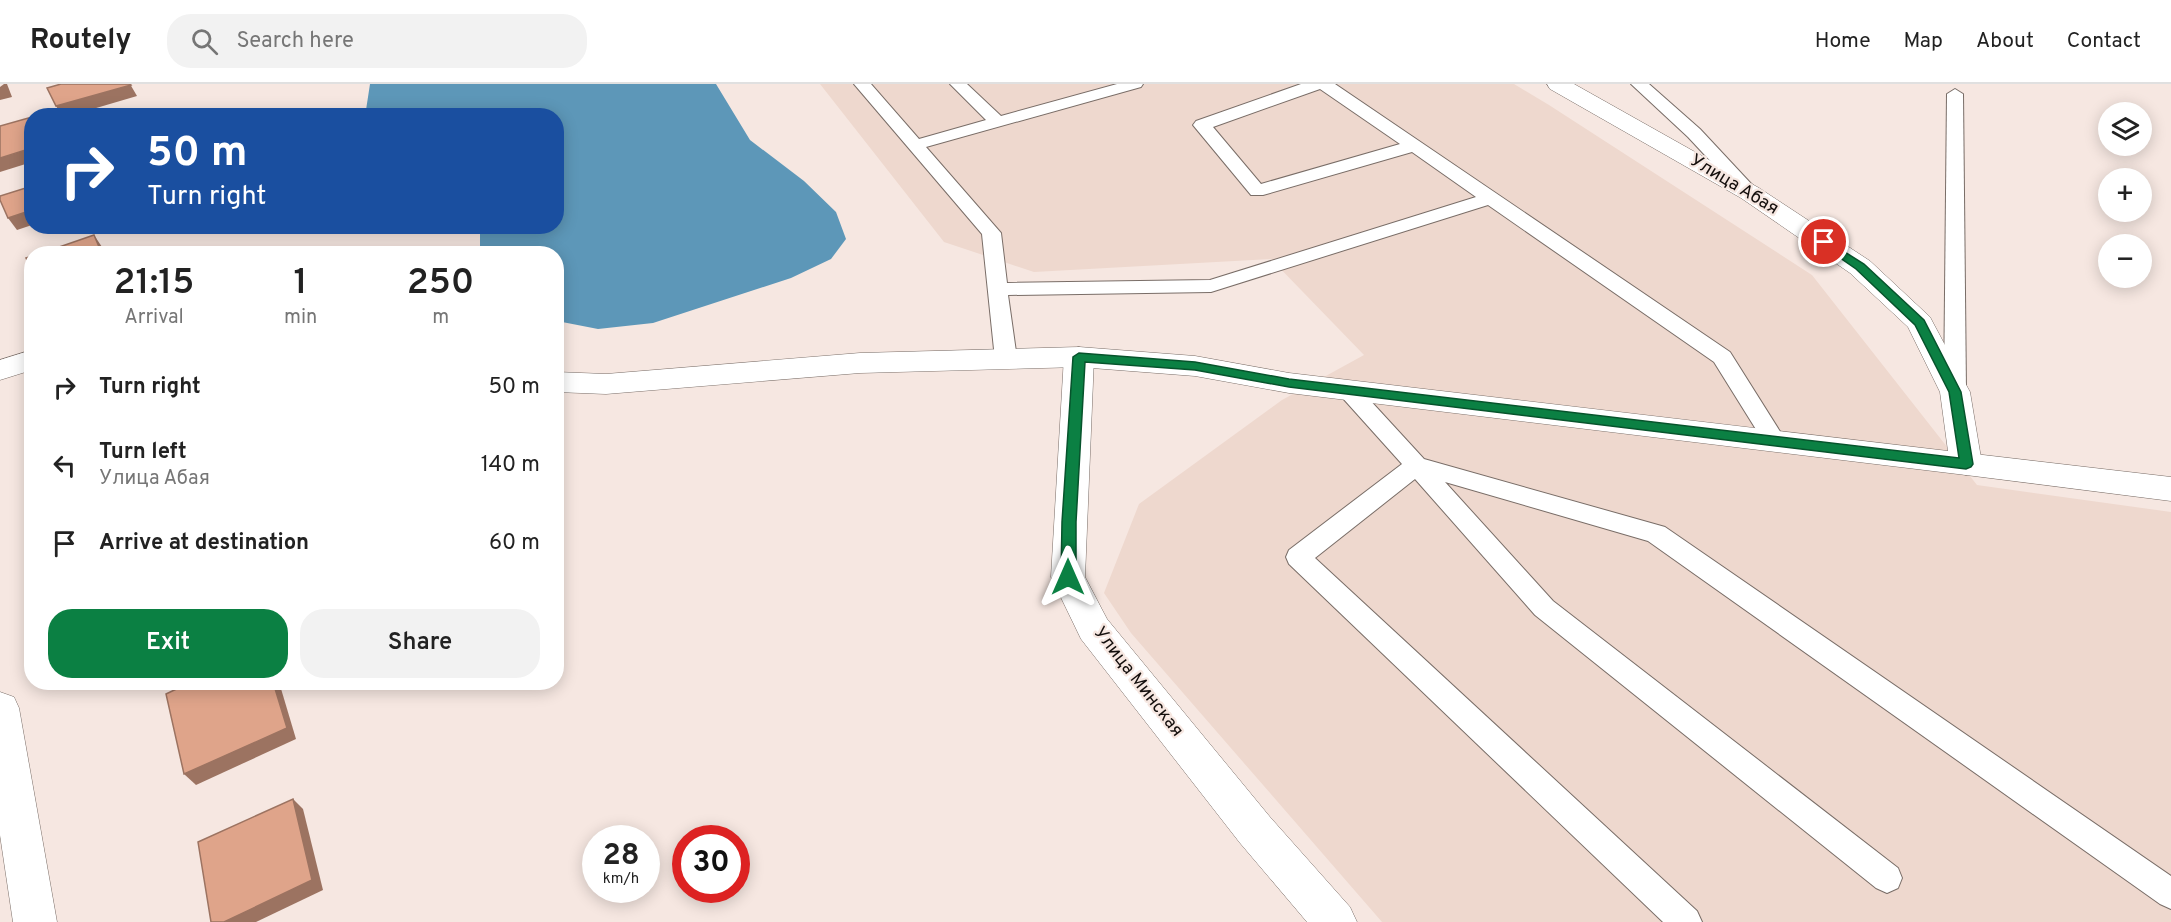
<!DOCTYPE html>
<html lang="en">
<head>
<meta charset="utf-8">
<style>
  :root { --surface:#fff; --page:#f2f2f2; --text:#222; --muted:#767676; --line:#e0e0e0; --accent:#0b8043 }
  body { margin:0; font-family:Overpass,sans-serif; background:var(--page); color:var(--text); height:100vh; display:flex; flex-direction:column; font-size:22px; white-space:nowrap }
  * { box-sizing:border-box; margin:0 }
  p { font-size:20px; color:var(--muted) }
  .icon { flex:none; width:33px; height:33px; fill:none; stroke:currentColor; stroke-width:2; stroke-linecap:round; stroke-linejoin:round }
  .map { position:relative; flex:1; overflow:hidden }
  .side { position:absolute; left:24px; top:162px; width:540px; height:444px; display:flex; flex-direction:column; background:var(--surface); border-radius:24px; box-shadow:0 3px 15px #0003 }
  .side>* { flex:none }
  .banner { position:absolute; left:24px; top:24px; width:540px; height:126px; border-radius:24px; box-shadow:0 3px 15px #0003; background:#1a4fa0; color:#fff; overflow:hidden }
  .fabs { position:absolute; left:2098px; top:18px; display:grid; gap:12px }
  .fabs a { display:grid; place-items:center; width:54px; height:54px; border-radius:50%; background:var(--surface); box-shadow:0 3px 15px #0003; font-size:30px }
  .speed { position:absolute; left:582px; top:741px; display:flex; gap:12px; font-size:30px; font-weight:700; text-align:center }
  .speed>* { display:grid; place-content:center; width:78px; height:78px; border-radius:50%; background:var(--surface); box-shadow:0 3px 15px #0003; line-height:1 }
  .speed small { font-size:15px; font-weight:400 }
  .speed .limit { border:9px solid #d22; background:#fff; color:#111 }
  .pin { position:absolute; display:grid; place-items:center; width:51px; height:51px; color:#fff; margin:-26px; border:3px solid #fff; border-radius:50%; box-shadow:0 2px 6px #0007 }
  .me { position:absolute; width:66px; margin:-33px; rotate:0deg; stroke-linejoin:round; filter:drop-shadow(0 0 4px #0008) }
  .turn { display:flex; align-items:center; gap:21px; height:126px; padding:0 24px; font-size:27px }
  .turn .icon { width:78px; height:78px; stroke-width:2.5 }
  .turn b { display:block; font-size:42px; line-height:51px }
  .eta { display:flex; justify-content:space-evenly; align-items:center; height:102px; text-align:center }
  .eta b { font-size:36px; font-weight:600; line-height:42px }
  .primary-button { display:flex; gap:12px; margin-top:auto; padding:12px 24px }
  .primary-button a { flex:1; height:69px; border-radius:24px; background:var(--accent); color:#fff; font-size:24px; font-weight:600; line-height:69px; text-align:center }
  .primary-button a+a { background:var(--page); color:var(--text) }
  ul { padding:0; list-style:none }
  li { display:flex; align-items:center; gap:18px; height:78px; padding:0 24px }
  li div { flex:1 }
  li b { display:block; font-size:22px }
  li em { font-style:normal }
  header { display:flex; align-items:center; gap:36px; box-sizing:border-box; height:84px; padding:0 30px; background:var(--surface); border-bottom:2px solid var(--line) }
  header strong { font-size:28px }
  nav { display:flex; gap:33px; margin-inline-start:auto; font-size:21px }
  .search { width:420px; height:54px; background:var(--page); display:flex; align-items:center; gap:15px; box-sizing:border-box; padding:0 21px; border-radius:24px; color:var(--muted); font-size:22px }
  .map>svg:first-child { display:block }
</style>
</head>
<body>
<header>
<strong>Routely</strong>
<div class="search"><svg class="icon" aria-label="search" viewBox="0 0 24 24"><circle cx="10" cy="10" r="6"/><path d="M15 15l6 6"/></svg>Search here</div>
<nav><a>Home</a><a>Map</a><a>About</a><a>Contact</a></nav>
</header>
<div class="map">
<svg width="2171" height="838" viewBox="0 0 2171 838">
  <rect width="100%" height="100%" fill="#f6e7e1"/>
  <polygon fill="#eed8ce" points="820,0 1514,0 1549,21 1812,191 1977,401 2171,428 2171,838 1382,838 1131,549 1104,509 1139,420 1282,316 1364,271 1271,175 1034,188 944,158"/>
  <polygon fill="#5d97b8" points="370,0 716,0 750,56 804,97 836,128 846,155 831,175 791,194 653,239 598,245 557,237 556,170 480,169 480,146 477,143 556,142 556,32 370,31 366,26"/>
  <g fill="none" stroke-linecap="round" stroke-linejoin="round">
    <defs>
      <g id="service">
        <path d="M854,0H871L919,55L986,36L950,0H967L1001,32L1117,0H1143L1141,3L926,63L1001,149L1007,199L1210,196L1476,113L1412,68L1263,111H1251L1193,41L1196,37L1301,0H1335L1730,268L1786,357L1783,363L1775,365L1767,363L1714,278L1488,121L1211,208L1008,211L1017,275L1014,280L1006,282L998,280L995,275L982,150ZM1320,5L1400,60L1261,100L1213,43Z"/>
        <polygon points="1631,0 1649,0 1700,45 1756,105 1759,109 1756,113 1744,113 1688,53"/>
        <polygon points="1955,5 1963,10 1966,308 1963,313 1955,315 1947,313 1944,308 1947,10"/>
        <polygon points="1348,299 1356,301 1424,375 1665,443 2171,792 2171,825 2160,820 1648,457 1445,398 1553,517 1898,784 1902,794 1898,804 1887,809 1876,804 1535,531 1415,395 1315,474 1697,827 1702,838 1663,838 1289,480 1286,473 1289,466 1402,380 1340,311 1337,306 1340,301"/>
      </g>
      <g id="minor">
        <polygon points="1079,263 1089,266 1094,273 1085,493 1107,535 1270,733 1350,823 1357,838 1307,838 1240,759 1081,555 1051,493 1064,273 1069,266"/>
        <polygon points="1966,369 2171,393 2171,417 1966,391 1955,388 1950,380 1955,372"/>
        <polygon points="0,608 14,613 19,624 57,838 13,838 0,751"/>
      </g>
      <g id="tertiary">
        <polygon points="1547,0 1574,0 1759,104 1870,177 1930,233 1970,308 1982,380 1977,388 1966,391 1289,309 1195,292 1079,283 860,289 606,310 556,308 556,288 606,290 860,269 1079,263 1195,272 1289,289 1948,367 1940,308 1908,243 1850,189 1741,114 1550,5"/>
        <polygon points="32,266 32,286 0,296 0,276"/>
      </g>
    </defs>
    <use href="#service" stroke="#796d67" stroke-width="2"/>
    <use href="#minor" stroke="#796d67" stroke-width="1"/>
    <use href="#tertiary" stroke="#796d67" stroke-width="1"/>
    <use href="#service" fill="#fff" fill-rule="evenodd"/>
    <use href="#minor" fill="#fff" fill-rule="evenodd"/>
    <use href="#tertiary" fill="#fff" fill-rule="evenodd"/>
  </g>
  <g fill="#9c7361">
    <polygon points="4,0 7,0 12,13 0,16 0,3"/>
    <polygon points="130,0 137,12 69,32 62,32 56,22"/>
    <polygon points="32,64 32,78 0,88 0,74"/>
    <polygon points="32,126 32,141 17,146 8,134"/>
    <polygon points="94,151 102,163 105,170 102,170"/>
    <polygon points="273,598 279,598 296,655 196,701 184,690"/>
    <polygon points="293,715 303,725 323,806 256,838 224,838"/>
  </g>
  <g fill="#dfa48a" stroke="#9c7361" stroke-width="1.5">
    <polygon points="61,0 130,0 131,1 56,22 47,4"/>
    <polygon points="62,24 65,32 35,32"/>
    <polygon points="32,33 32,64 0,74 0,42"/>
    <polygon points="32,102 32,126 8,134 0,116 0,112"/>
    <polygon points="94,151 102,170 39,170"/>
    <polygon points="32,172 32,188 26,174"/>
    <polygon points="32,390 32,409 27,392"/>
    <polygon points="191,598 273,598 287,644 184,690 166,610"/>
    <polygon points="293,715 312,796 224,838 211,838 198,758"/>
  </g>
  <polygon fill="#0b8043" stroke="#07532c" stroke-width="1.5" points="1824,155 1864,180 1924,236 1961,308 1973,380 1971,383 1966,385 1289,303 1195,286 1085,278 1076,438 1076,493 1073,497 1063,497 1061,493 1062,438 1073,273 1079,269 1195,278 1289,295 1959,374 1949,308 1915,241 1856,185 1820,160 1820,156"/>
  <g text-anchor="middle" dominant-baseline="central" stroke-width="4.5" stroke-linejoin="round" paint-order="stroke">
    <g font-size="18" fill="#130e0c" stroke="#f6e7e1">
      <text transform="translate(1734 101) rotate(31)">Улица Абая</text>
      <text transform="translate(1138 598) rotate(52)">Улица Минская</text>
    </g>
  </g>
</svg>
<div class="fabs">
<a><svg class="icon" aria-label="layers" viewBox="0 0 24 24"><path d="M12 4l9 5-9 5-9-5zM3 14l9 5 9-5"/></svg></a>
<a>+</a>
<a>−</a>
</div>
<div class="speed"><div>28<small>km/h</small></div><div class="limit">30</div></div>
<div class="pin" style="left:1824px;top:158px;background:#d93025"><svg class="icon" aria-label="arrive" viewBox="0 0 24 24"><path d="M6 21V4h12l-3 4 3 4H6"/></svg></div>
<svg class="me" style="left:1068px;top:493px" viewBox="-20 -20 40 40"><path d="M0-17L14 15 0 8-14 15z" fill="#0b8043" stroke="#fff" stroke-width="4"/></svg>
<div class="banner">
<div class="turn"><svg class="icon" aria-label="right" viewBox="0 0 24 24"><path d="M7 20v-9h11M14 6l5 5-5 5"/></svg><div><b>50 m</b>Turn right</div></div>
</div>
<section class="side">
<div class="eta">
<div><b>21:15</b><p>Arrival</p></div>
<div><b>1</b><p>min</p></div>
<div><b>250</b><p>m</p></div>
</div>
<ul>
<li><svg class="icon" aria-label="right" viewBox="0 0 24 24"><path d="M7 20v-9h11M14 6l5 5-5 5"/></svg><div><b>Turn right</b></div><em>50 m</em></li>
<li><svg class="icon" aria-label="left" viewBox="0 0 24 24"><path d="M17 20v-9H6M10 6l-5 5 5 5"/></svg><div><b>Turn left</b><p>Улица Абая</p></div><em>140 m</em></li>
<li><svg class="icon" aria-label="arrive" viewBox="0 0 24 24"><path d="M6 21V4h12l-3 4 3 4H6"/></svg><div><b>Arrive at destination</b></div><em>60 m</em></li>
</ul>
<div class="primary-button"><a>Exit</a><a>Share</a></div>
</section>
</div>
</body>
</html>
